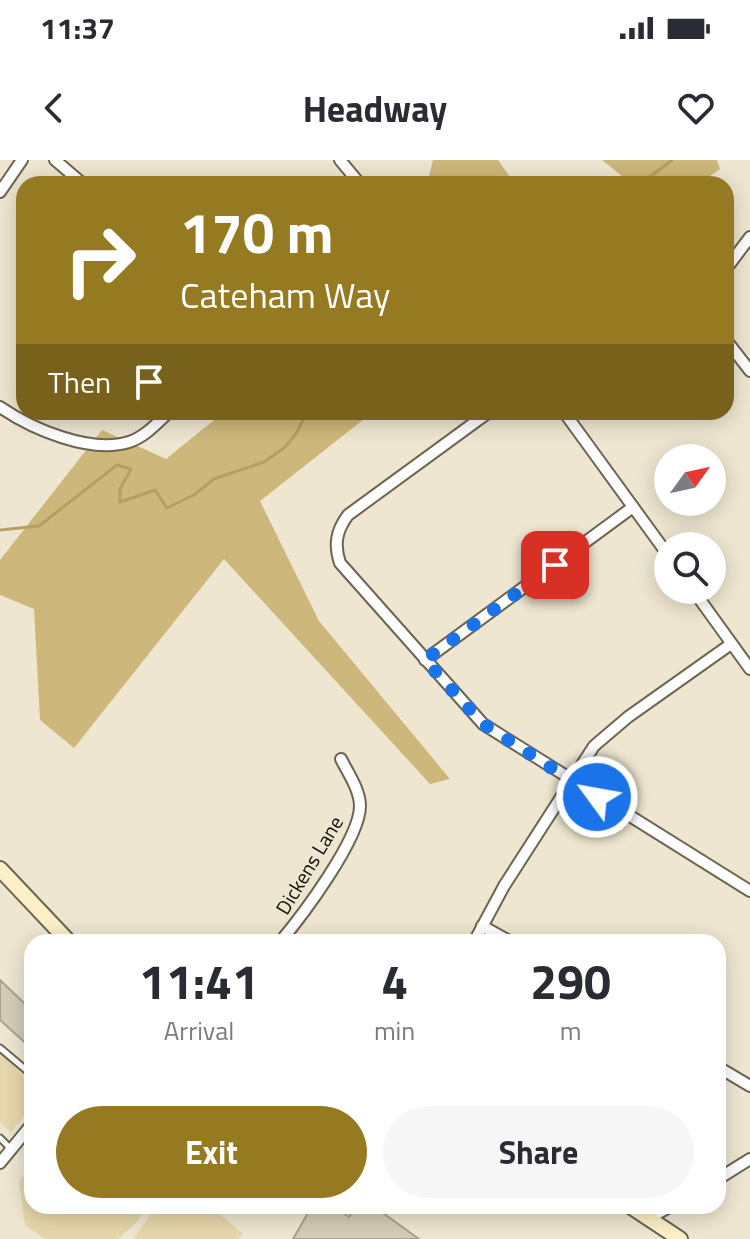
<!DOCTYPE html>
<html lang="en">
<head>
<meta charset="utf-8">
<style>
  :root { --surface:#fff; --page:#f7f7f7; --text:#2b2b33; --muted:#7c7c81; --accent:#957a22 }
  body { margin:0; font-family:"Titillium Web",sans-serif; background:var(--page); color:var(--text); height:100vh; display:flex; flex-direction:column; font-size:30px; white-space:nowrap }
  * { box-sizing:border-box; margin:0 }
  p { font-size:26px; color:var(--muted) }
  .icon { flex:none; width:44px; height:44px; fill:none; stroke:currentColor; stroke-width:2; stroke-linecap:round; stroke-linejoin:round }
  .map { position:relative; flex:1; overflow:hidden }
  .details { position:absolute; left:24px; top:774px; width:702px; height:280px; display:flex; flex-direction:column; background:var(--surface); border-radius:24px; box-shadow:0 4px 20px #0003 }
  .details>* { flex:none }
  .top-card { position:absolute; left:16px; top:16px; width:718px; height:244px; border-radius:24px; box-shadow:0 4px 20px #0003; background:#957a22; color:#fff; overflow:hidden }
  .needle { width:52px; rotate:57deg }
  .buttons { position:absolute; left:654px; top:284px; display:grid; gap:16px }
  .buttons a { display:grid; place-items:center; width:72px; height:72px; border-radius:50%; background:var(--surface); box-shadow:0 4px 20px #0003; font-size:40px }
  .pin { position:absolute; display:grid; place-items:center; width:68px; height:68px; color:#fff; margin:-34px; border-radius:16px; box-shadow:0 4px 12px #0006 }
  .me { position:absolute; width:88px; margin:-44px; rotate:302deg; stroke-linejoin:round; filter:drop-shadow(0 0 6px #0008) }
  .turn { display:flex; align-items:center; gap:28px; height:168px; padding:0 32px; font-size:36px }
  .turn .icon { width:104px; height:104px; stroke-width:2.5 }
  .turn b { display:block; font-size:56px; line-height:68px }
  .then { display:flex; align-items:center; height:76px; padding:0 32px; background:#0003; gap:16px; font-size:30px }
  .eta { display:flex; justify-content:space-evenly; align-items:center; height:136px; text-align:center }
  .eta b { font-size:48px; font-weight:700; line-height:56px }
  .action { display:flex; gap:16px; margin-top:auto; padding:16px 32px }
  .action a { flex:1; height:92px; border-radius:48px; background:var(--accent); color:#fff; font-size:32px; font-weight:700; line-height:92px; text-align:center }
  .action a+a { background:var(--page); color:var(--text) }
  .status { display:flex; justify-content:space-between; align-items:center; height:56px; padding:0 40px; background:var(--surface); direction:ltr }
  .status svg { height:22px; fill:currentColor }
  header { display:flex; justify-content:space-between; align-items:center; height:104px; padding:0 32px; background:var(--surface); font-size:36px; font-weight:700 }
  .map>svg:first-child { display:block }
</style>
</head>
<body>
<div class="status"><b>11:37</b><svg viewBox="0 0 49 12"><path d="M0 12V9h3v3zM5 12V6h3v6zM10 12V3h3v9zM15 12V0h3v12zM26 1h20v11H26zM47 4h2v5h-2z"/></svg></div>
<header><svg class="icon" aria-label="back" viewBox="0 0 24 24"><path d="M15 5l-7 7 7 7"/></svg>Headway<svg class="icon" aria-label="heart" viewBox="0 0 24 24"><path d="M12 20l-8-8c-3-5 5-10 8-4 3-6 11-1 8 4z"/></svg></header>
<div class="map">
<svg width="750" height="1079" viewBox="0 0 750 1079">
  <rect width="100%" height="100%" fill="#eee6d0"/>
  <g fill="#e6d6ab">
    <polygon points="0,891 32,925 32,946 11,973 0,962"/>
    <polygon points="32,1005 32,1046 148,1046 137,1062 118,1079 45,1079 25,1065 19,1022"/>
    <polygon points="157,1046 211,1046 243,1074 238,1079 133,1079"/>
  </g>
  <g fill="#cdb77a">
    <polygon points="433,0 498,0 515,24 427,24"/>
    <polygon points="602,0 717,0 720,9 698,24 632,24"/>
    <polygon points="224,252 373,252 260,341 319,461 450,619 430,624 224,399 74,588 40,560 34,449 0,435 0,400 102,270 166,299"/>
  </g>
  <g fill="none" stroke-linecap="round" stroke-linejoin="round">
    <g stroke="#b5a063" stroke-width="3">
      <polyline points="631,24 647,19 672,0"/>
      <polyline points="0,370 39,366 117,305 131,309 120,329 120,342 155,330 167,348 194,335 214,319 264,302 284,288 296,274 307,252"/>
    </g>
  </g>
  <g fill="#d3ccb6" stroke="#aaa28e" stroke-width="2">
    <polygon points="0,820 25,844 32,836 32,889 0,860"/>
    <polygon points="312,1046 334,1046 349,1057 356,1046 387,1046 383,1053 419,1079 293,1079"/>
  </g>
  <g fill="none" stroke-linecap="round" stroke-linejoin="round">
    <defs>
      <g id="lane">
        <polyline points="0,888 32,915"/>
        <polyline points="0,978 11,989"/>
      </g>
      <g id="street">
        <polyline points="55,0 83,24"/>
        <polyline points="340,0 360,24"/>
        <polyline points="0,32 22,0"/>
        <polyline points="726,109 750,77"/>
        <polyline points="726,180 750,211"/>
        <path d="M0,247C32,269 90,294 129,282C145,277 157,263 169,252"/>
        <path d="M489,252L348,355C336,371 334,385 340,403L483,564L750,731"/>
        <polyline points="564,252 668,395"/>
        <polyline points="693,430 750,509"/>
        <polyline points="425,500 633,347"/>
        <polyline points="482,766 511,782"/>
        <path d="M280,782C302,756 360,679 360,646C360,630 348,613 341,599"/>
        <polyline points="474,782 504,726 594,586 628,557 731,484"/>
        <polyline points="718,907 750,926"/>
        <polyline points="0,1003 32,964"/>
        <polyline points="718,1019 750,999"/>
        <polyline points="649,1058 671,1046"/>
      </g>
      <g id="secondary">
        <polyline points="0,709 69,782"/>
        <polyline points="630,1046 680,1079"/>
      </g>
    </defs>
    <use href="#lane" stroke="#6c6552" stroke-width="9"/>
    <use href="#street" stroke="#6c6552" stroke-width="14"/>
    <use href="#secondary" stroke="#6c6552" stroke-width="18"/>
    <use href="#lane" stroke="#fff" stroke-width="5"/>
    <use href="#street" stroke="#fff" stroke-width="10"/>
    <use href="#secondary" stroke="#fdf0c6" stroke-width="14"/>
  </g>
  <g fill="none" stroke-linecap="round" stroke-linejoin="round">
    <polyline stroke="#1a73e8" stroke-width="14" stroke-dasharray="0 25.2" points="555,405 425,500 483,564 597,637"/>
  </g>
  <g text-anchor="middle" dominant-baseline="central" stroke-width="6" stroke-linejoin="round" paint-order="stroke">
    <g font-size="20" fill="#100e07" stroke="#eee6d0">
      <text transform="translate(309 705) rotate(-59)">Dickens Lane</text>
    </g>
  </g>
</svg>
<div class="buttons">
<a><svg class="needle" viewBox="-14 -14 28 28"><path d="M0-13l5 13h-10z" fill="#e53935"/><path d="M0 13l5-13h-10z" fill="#7c7c81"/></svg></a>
<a><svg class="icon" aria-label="search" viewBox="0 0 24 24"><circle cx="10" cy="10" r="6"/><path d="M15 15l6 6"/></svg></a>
</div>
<div class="pin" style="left:555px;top:405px;background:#d93025"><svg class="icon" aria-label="arrive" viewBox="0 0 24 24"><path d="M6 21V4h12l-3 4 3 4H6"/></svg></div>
<svg class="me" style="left:597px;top:637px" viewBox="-20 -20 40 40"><circle r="17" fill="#1a73e8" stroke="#fff" stroke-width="3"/><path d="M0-11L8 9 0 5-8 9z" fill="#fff"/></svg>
<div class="top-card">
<div class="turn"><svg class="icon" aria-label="right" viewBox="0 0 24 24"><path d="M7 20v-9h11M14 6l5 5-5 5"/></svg><div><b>170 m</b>Cateham Way</div></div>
<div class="then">Then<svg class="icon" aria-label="arrive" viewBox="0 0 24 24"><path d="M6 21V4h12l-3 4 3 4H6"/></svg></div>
</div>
<section class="details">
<div class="eta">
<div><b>11:41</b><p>Arrival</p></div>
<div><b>4</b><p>min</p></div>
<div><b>290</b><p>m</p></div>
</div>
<div class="action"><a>Exit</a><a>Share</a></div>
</section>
</div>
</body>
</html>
